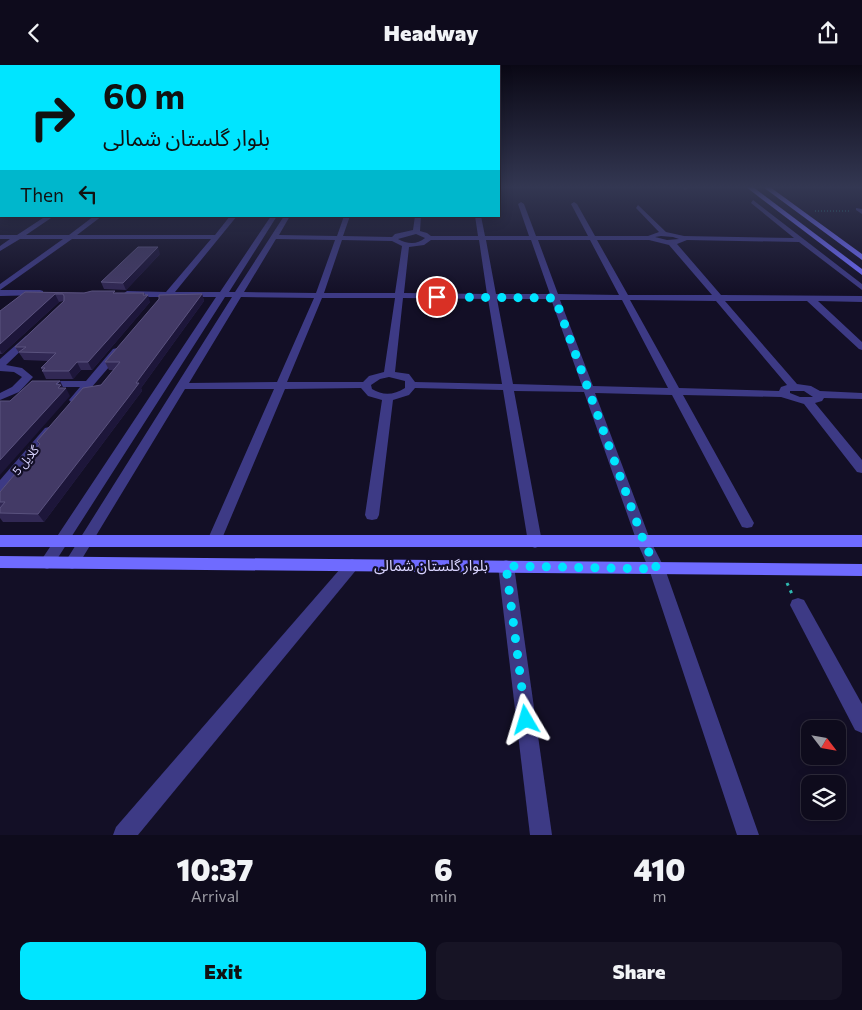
<!DOCTYPE html>
<html lang="en">
<head>
<meta charset="utf-8">
<style>
  :root { --surface:#0e0b1c; --page:#171425; --text:#f1f3f6; --muted:#9b9ba3; --line:#2e2b3b; --accent:#00e5ff }
  body { margin:0; font-family:Commissioner,"Noto Sans Arabic",sans-serif; background:var(--page); color:var(--text); height:100vh; display:flex; flex-direction:column; font-size:19px; white-space:nowrap }
  * { box-sizing:border-box; margin:0 }
  p { font-size:16px; color:var(--muted) }
  .icon { flex:none; width:28px; height:28px; fill:none; stroke:currentColor; stroke-width:2; stroke-linecap:round; stroke-linejoin:round }
  .map { position:relative; height:770px; overflow:hidden }
  .details { display:flex; flex-direction:column; background:var(--surface); flex:1 }
  .details>* { flex:none }
  .guide { position:absolute; left:0px; top:0px; width:500px; height:152px; box-shadow:0 2px 12px #0003,0 0 0 1px var(--line); background:#00e5ff; color:#111; overflow:hidden }
  .needle { width:32px; rotate:121deg }
  .buttons { position:absolute; left:801px; top:655px; display:grid; gap:10px }
  .buttons a { display:grid; place-items:center; width:45px; height:45px; border-radius:10px; background:var(--surface); box-shadow:0 2px 12px #0003,0 0 0 1px var(--line); font-size:25px }
  .pin { position:absolute; display:grid; place-items:center; width:42px; height:42px; color:#fff; margin:-21px; border:2px solid #fff; border-radius:50%; box-shadow:0 1px 5px #0007 }
  .me { position:absolute; width:55px; margin:-28px; rotate:353deg; stroke-linejoin:round; filter:drop-shadow(0 0 4px #0008) }
  .turn { display:flex; align-items:center; gap:18px; height:105px; padding:0 20px; font-size:22px }
  .turn .icon { width:65px; height:65px; stroke-width:2.5 }
  .turn b { display:block; font-size:35px; line-height:42px }
  .then { display:flex; align-items:center; height:48px; padding:0 20px; background:#0003; gap:10px; font-size:19px }
  .eta { display:flex; justify-content:space-evenly; align-items:center; height:85px; text-align:center }
  .eta b { font-size:30px; font-weight:800; line-height:35px }
  .primary-button { display:flex; gap:10px; margin-top:auto; padding:10px 20px }
  .primary-button a { flex:1; height:58px; border-radius:10px; background:var(--accent); color:#111; font-size:20px; font-weight:800; line-height:58px; text-align:center }
  .primary-button a+a { background:var(--page); color:var(--text) }
  header { display:flex; justify-content:space-between; align-items:center; height:65px; padding:0 20px; background:var(--surface); font-size:22px; font-weight:800 }
  .map>svg:first-child { display:block }
</style>
</head>
<body>
<header><svg class="icon" aria-label="back" viewBox="0 0 24 24"><path d="M15 5l-7 7 7 7"/></svg>Headway<svg class="icon" aria-label="share" viewBox="0 0 24 24"><path d="M12 15V3M7 8l5-5 5 5M5 13v7h14v-7"/></svg></header>
<div class="map">
<svg width="862" height="770" viewBox="0 0 862 770">
  <rect width="100%" height="100%" fill="#130f26"/>
  <g fill="none" stroke-linecap="round" stroke-linejoin="round">
    <polyline stroke="#2fb8b0" stroke-width="1" stroke-dasharray="1 2" stroke-linecap="butt" points="815,146 850,146"/>
    <polyline stroke="#2fb8b0" stroke-width="3" stroke-dasharray="3 5" stroke-linecap="butt" points="787,518 792,529"/>
    <g fill="#3d3a85" fill-rule="evenodd">
      <polygon points="682,122 688,122 688,123 685,125"/>
      <path d="M753,135L862,219V225L799,177L687,175L677,179L721,230L862,231V237L818,236L862,277V285L859,284L807,236H725L797,319L811,321L820,326L862,328V334L824,333L822,336L815,338L862,395V408L857,407L804,339L781,332L683,330L754,458L752,462L747,463L742,462L672,330L595,328L651,477L665,504L759,770H737L649,504L637,477L584,327L514,326L542,477L540,481L535,483L530,481L528,477L503,325L415,323L409,330L393,335L379,450L377,454L372,455L367,454L365,450L382,335L368,331L361,323L285,324L221,476L219,480L214,482L209,480L207,476L274,324H185L77,502L72,504L67,502L64,498L67,494L232,232H225L52,502L47,504L42,502L39,498L42,494L216,232H127L123,229L127,226L166,227L211,174H72L0,225H40L43,226V230L0,231V219L63,174H20L0,186V181L10,174H0V170H17L46,151H54L26,170H69L94,151H102L77,170H215L230,151H237L175,227H220L271,151H277L229,227H235L284,151H290L279,170L337,171L344,151H350L343,171L392,172L395,169L413,165L415,151H421L420,166L427,168L431,171H478L475,151H481L485,171H529L518,139L521,137L524,139L536,171H588L571,139L574,137L577,139L595,171H648L659,167L636,143L638,140L666,167L684,171L794,173L751,138ZM416,169L425,173C417,180 407,179 398,174ZM661,171L673,172L679,174L667,175L655,172ZM276,174L335,175L316,228L244,227ZM342,175L392,176L402,181L395,228H324ZM431,175H479L487,229L404,228L409,182L424,180ZM486,175H531L550,229H496ZM538,175H590L619,230L558,229ZM597,175H649L669,180L712,230H628ZM241,232L314,233L277,317L189,318ZM322,233H395L384,307L369,311L363,317H287ZM403,233L488,234L502,319L415,317L409,309L395,307ZM497,234H551L582,321L513,319ZM560,235H622L668,323L593,321ZM630,235L716,236L787,320L781,322L779,326L679,323ZM389,312L405,316V323C394,330 383,331 372,324L371,320L380,314ZM790,326H804L813,332H800L790,328Z"/>
      <polygon points="856,143 862,144 862,149 856,145"/>
      <polygon points="0,147 1,147 2,151 0,152"/>
      <polygon points="29,270 34,273 32,275 6,300 22,303 33,312 19,327 0,335 0,328 12,322 22,312 14,307 0,306 0,294 26,271"/>
      <polygon points="117,283 122,286 121,288 79,337 71,337 69,335 80,322 46,322 41,319 46,316 86,316 113,284"/>
      <polygon points="49,362 55,366 53,369 5,427 0,429 0,415 45,363"/>
      <polygon points="352,494 357,496 360,500 357,504 138,770 113,770 116,762 347,496"/>
      <polygon points="506,495 511,497 514,501 552,770 530,770 498,501 501,497"/>
      <polygon points="798,533 804,535 862,639 862,668 855,665 790,540 792,535"/>
    </g>
    <g fill="#6f6bff" fill-rule="evenodd">
      <polygon points="746,122 753,122 862,204 862,210"/>
      <polygon points="763,122 770,122 862,189 862,195"/>
      <rect x="0" y="470" width="862" height="12"/>
      <polygon points="0,491 862,499 862,511 0,503"/>
    </g>
  </g>
  <g fill="#312854">
    <polygon points="160,189 126,225 104,224 101,217"/>
    <polygon points="25,227 144,228 150,237 92,305 81,305 73,314 46,314 41,303 48,296 24,295 15,282 64,236 59,237 2,289 0,289 0,246"/>
    <polygon points="202,229 204,236 141,323 142,326 130,342 44,457 3,457 0,453 0,427 39,380 37,376 101,320 114,305 109,305 105,297"/>
  </g>
  <g fill="#1d163a">
    <polygon points="158,182 160,189 126,225 123,218"/>
    <polygon points="144,228 146,232 148,230 150,237 92,305 88,297"/>
    <polygon points="55,229 59,237 2,289 0,285 0,279"/>
    <polygon points="202,229 204,236 141,323 142,326 130,342 44,457 38,449"/>
    <polygon points="77,297 81,305 73,314 69,306"/>
    <polygon points="60,316 64,324 66,323 70,331 0,410 0,395"/>
  </g>
  <g fill="#433a66" stroke="#5a527e">
    <polygon points="138,182 158,182 123,218 101,217"/>
    <polygon points="92,226 115,226 113,228 144,228 143,230 148,230 88,297 77,297 69,306 42,306 45,303 41,303 56,288 19,287 26,282 15,282 64,236 64,231 63,229 55,229 0,279 0,246 25,227 84,228"/>
    <polygon points="202,229 136,318 139,318 127,334 38,449 0,448 0,443 5,437 0,437 0,427 40,379 37,376 83,323 101,320 120,297 105,297 159,234 159,230"/>
    <polygon points="32,316 60,316 56,319 61,320 58,323 66,323 0,395 0,336 10,336"/>
  </g>
  <linearGradient id="sky" x2="0" y2="1"><stop stop-color="#0a0815"/><stop offset="0.53" stop-color="#333752"/><stop offset="1" stop-color="#333752" stop-opacity="0"/></linearGradient>
  <rect width="862" height="230" fill="url(#sky)"/>
  <g fill="none" stroke-linecap="round" stroke-linejoin="round">
    <polyline stroke="#00e5ff" stroke-width="9" stroke-dasharray="0 16.2" points="437,232 555,233 644,477 657,504 506,501 526,655"/>
  </g>
  <g text-anchor="middle" dominant-baseline="central" stroke-width="4.5" stroke-linejoin="round" paint-order="stroke">
    <g font-size="12" fill="#d9d4ff" stroke="#130f26">
      <text transform="translate(25 395) rotate(-50)">گلایل 5</text>
    </g>
    <g font-size="15" fill="#d9d4ff" stroke="#130f26">
      <text x="431" y="500">بلوار گلستان شمالی</text>
    </g>
  </g>
</svg>
<div class="buttons">
<a><svg class="needle" viewBox="-14 -14 28 28"><path d="M0-13l5 13h-10z" fill="#e53935"/><path d="M0 13l5-13h-10z" fill="#9b9ba3"/></svg></a>
<a><svg class="icon" aria-label="layers" viewBox="0 0 24 24"><path d="M12 4l9 5-9 5-9-5zM3 14l9 5 9-5"/></svg></a>
</div>
<div class="pin" style="left:437px;top:232px;background:#d93025"><svg class="icon" aria-label="arrive" viewBox="0 0 24 24"><path d="M6 21V4h12l-3 4 3 4H6"/></svg></div>
<svg class="me" style="left:526px;top:655px" viewBox="-20 -20 40 40"><path d="M0-17L14 15 0 8-14 15z" fill="#00e5ff" stroke="#fff" stroke-width="4"/></svg>
<div class="guide">
<div class="turn"><svg class="icon" aria-label="right" viewBox="0 0 24 24"><path d="M7 20v-9h11M14 6l5 5-5 5"/></svg><div><b>60 m</b>بلوار گلستان شمالی</div></div>
<div class="then">Then<svg class="icon" aria-label="left" viewBox="0 0 24 24"><path d="M17 20v-9H6M10 6l-5 5 5 5"/></svg></div>
</div>
</div>
<section class="details">
<div class="eta">
<div><b>10:37</b><p>Arrival</p></div>
<div><b>6</b><p>min</p></div>
<div><b>410</b><p>m</p></div>
</div>
<div class="primary-button"><a>Exit</a><a>Share</a></div>
</section>
</body>
</html>
